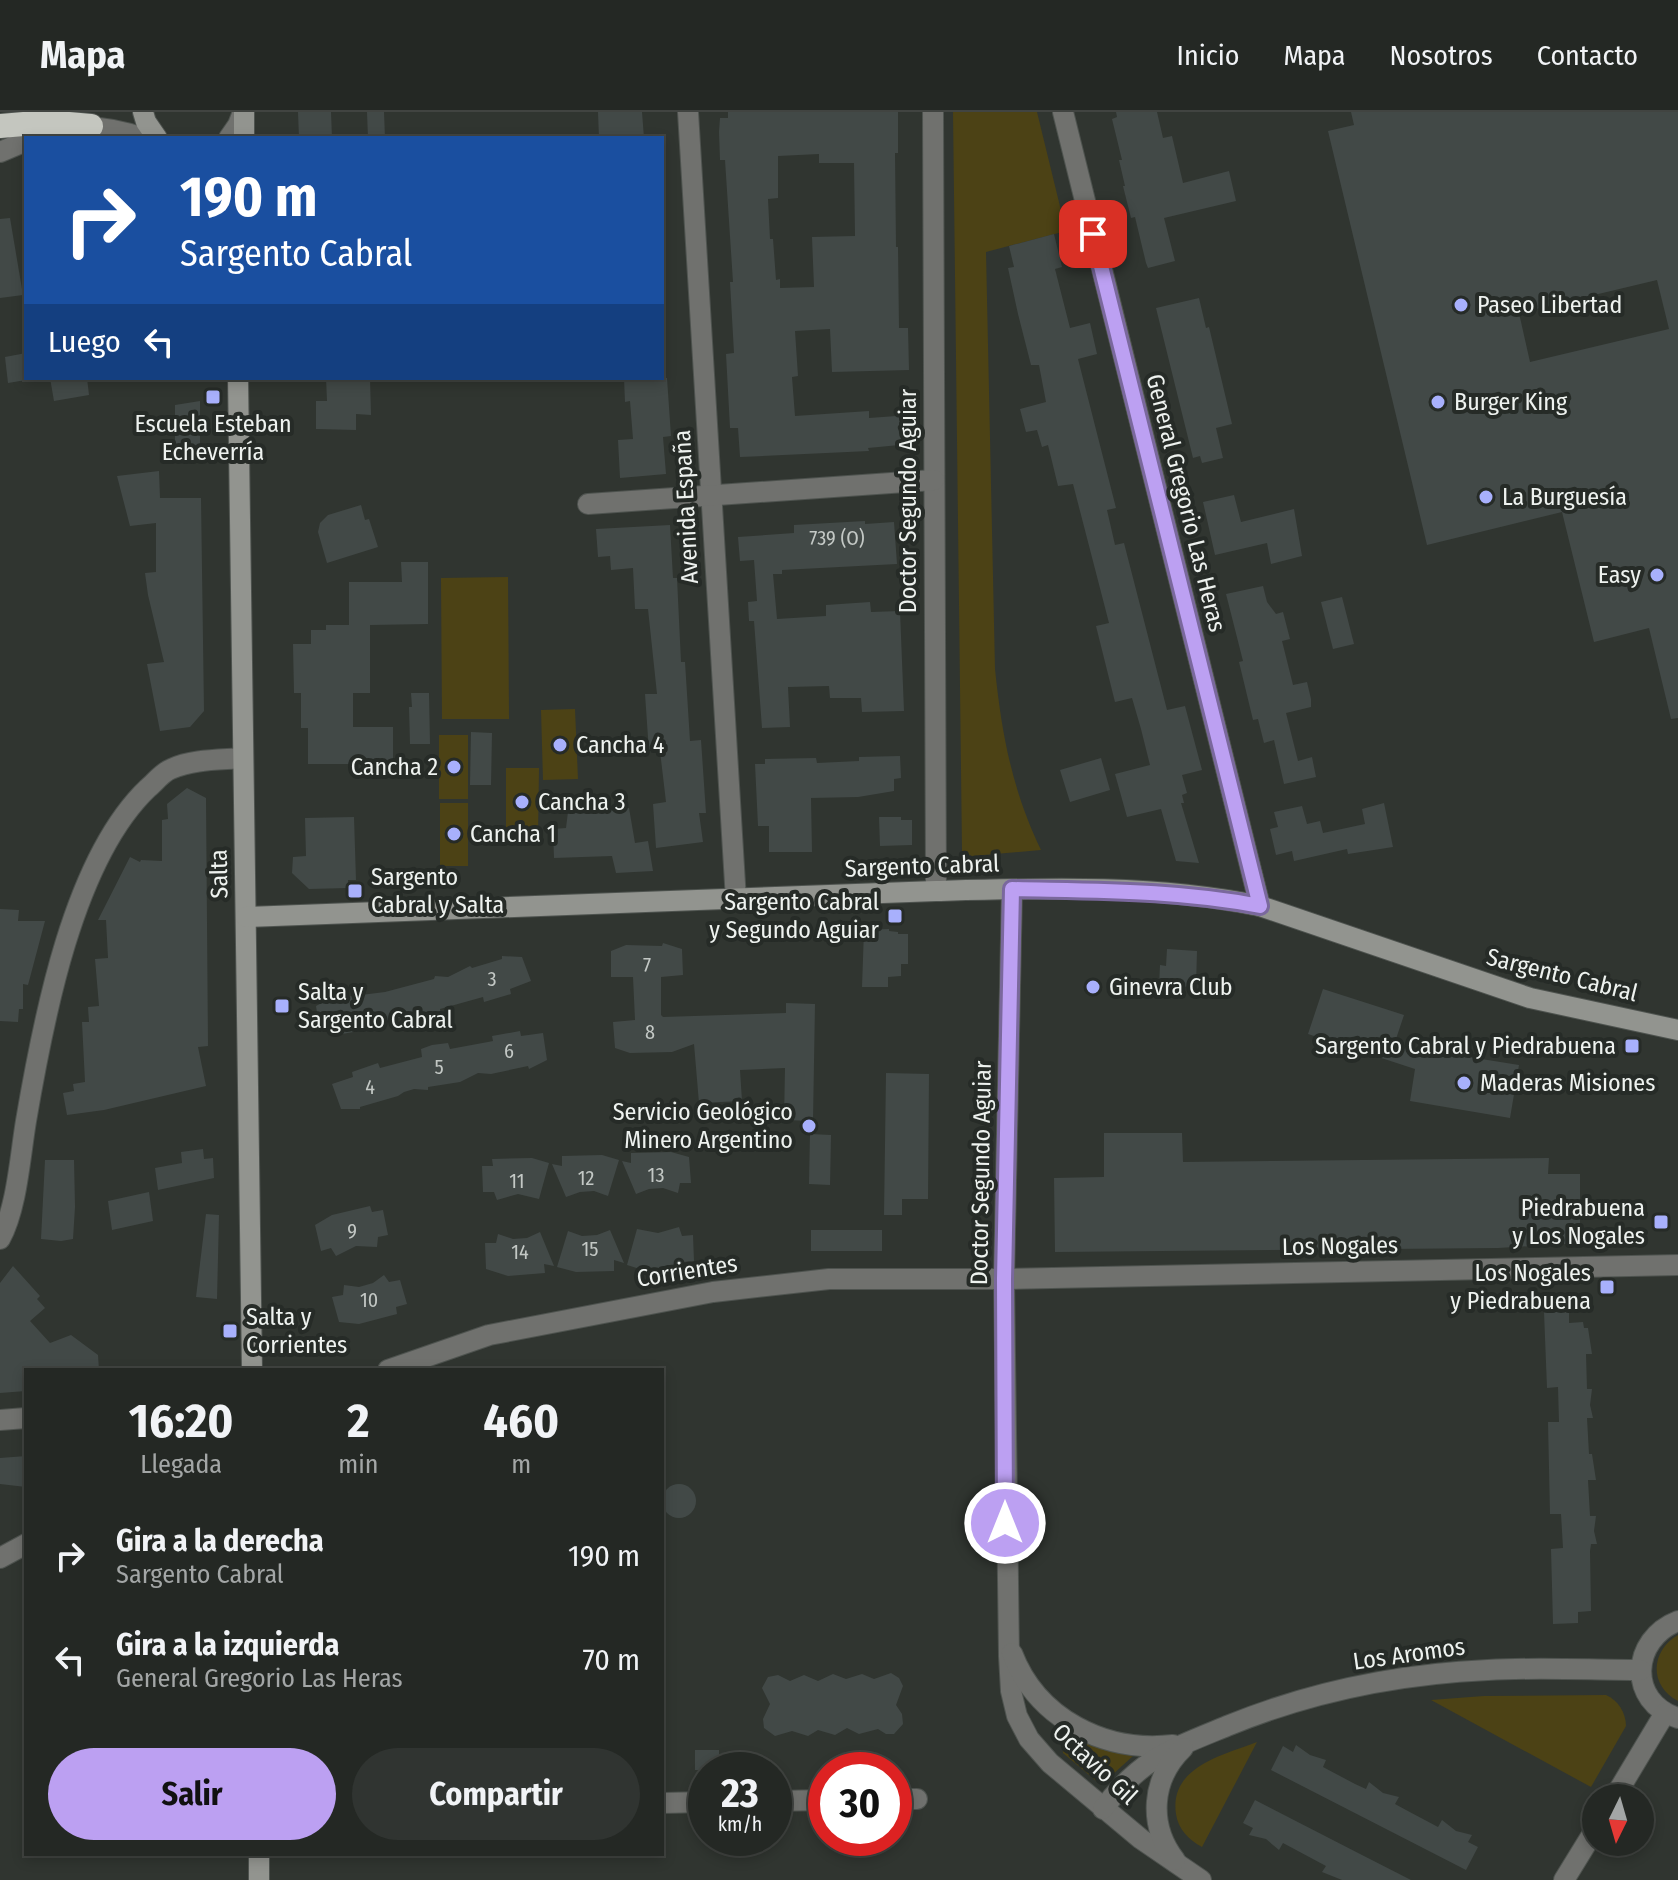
<!DOCTYPE html>
<html lang="es">
<head>
<meta charset="utf-8">
<style>
  :root { --surface:#242824; --page:#303431; --text:#f1f3f6; --muted:#a3a6a6; --line:#414441; --accent:#bca0f2 }
  body { margin:0; font-family:"Fira Sans Condensed",sans-serif; background:var(--page); color:var(--text); height:100vh; display:flex; flex-direction:column; font-size:30px; white-space:nowrap }
  * { box-sizing:border-box; margin:0 }
  p { font-size:26px; color:var(--muted) }
  .icon { flex:none; width:44px; height:44px; fill:none; stroke:currentColor; stroke-width:2; stroke-linecap:round; stroke-linejoin:round }
  .map { position:relative; flex:1; overflow:hidden }
  .sheet { position:absolute; left:24px; top:1256px; width:640px; height:488px; display:flex; flex-direction:column; background:var(--surface); border-radius:0px; box-shadow:0 4px 12px #0003,0 0 0 2px var(--line) }
  .sheet>* { flex:none }
  .banner { position:absolute; left:24px; top:24px; width:640px; height:244px; border-radius:0px; box-shadow:0 4px 12px #0003,0 0 0 2px var(--line); background:#1a4fa0; color:#fff; overflow:hidden }
  .needle { width:52px; rotate:185deg }
  .buttons { position:absolute; left:1582px; top:1672px; display:grid; gap:16px }
  .buttons a { display:grid; place-items:center; width:72px; height:72px; border-radius:50%; background:var(--surface); box-shadow:0 4px 12px #0003,0 0 0 2px var(--line); font-size:40px }
  .speed { position:absolute; left:688px; top:1640px; display:flex; gap:16px; font-size:40px; font-weight:700; text-align:center }
  .speed>* { display:grid; place-content:center; width:104px; height:104px; border-radius:50%; background:var(--surface); box-shadow:0 4px 12px #0003,0 0 0 2px var(--line); line-height:1 }
  .speed small { font-size:20px; font-weight:400 }
  .speed .limit { border:12px solid #d22; background:#fff; color:#111 }
  .pin { position:absolute; display:grid; place-items:center; width:68px; height:68px; color:#fff; margin:-34px; border-radius:16px; box-shadow:0 4px 12px #0006 }
  .me { position:absolute; width:88px; margin:-44px; rotate:0deg; stroke-linejoin:round; filter:drop-shadow(0 0 6px #0008) }
  .turn { display:flex; align-items:center; gap:28px; height:168px; padding:0 24px; font-size:36px }
  .turn .icon { width:104px; height:104px; stroke-width:2.5 }
  .turn b { display:block; font-size:56px; line-height:68px }
  .then { display:flex; align-items:center; height:76px; padding:0 24px; background:#0003; gap:16px; font-size:30px }
  .eta { display:flex; justify-content:space-evenly; align-items:center; height:136px; text-align:center }
  .eta b { font-size:48px; font-weight:700; line-height:56px }
  .cta { display:flex; gap:16px; margin-top:auto; padding:16px 24px }
  .cta a { flex:1; height:92px; border-radius:48px; background:var(--accent); color:#111; font-size:32px; font-weight:700; line-height:92px; text-align:center }
  .cta a+a { background:var(--page); color:var(--text) }
  ul { padding:0; list-style:none }
  li { display:flex; align-items:center; gap:24px; height:104px; padding:0 24px }
  li div { flex:1 }
  li b { display:block; font-size:30px }
  li em { font-style:normal }
  header { display:flex; align-items:center; gap:48px; box-sizing:border-box; height:112px; padding:0 40px; background:var(--surface); border-bottom:2px solid var(--line) }
  header strong { font-size:38px }
  nav { display:flex; gap:44px; margin-inline-start:auto; font-size:28px }
  .map>svg:first-child { display:block }
</style>
</head>
<body>
<header>
<strong>Mapa</strong>
<nav><a>Inicio</a><a>Mapa</a><a>Nosotros</a><a>Contacto</a></nav>
</header>
<div class="map">
<svg width="1678" height="1768" viewBox="0 0 1678 1768">
  <rect width="100%" height="100%" fill="#303530"/>
  <g fill="#4c4215">
    <path d="M953,0H1037L1066,119L986,140L995,557C1002,624 1012,677 1041,738L972,744L962,739Z"/>
    <polygon points="508,465 509,607 442,607 441,466"/>
    <polygon points="575,597 578,667 543,668 541,598"/>
    <rect x="439" y="623" width="29" height="64"/>
    <polygon points="506,656 539,656 538,725 506,724"/>
    <rect x="440" y="691" width="28" height="63"/>
    <path d="M1678,1523V1589C1649,1574 1650,1539 1678,1523Z"/>
    <path d="M1606,1583C1618,1588 1626,1601 1626,1614L1591,1675L1431,1588L1484,1584Z"/>
    <polygon points="1074,1623 1133,1642 1133,1644 1101,1673 1063,1641 1062,1629 1065,1625"/>
    <path d="M1257,1630L1202,1735C1189,1728 1178,1717 1176,1702C1169,1655 1223,1643 1257,1630Z"/>
  </g>
  <g fill="#424947" fill-rule="evenodd">
    <polygon points="298,0 331,0 332,26 299,26"/>
    <polygon points="367,0 384,0 385,26 368,26"/>
    <polygon points="598,0 642,0 644,26 599,26"/>
    <path d="M728,0H898V41H895L896,135H898L899,216H908L909,258L832,260L830,217L795,219L798,264L792,265L795,304L869,299V306L910,303V332L868,336L869,339L740,345L738,316H730L726,242L734,241L730,170H733L725,48H720L719,20L720,6H728ZM819,42V51H854L855,124L812,125L814,175L780,176V167L776,168L773,127H770L768,87L778,86V44Z"/>
    <polygon points="1116,0 1157,0 1163,26 1172,24 1183,71 1229,59 1236,89 1164,106 1175,149 1148,156 1146,151 1135,105 1131,106 1123,74 1125,74 1119,48 1122,48 1112,7 1117,5"/>
    <path d="M1351,0H1678V606L1671,607L1649,516L1594,530L1562,400L1427,433L1328,19L1354,13ZM1657,168L1669,217L1530,250L1519,201Z"/>
    <polygon points="10,106 23,183 0,186 0,107"/>
    <polygon points="1054,122 1062,155 1055,157 1070,216 1090,211 1097,242 1078,247 1116,396 1107,398 1115,433 1124,431 1167,598 1185,594 1202,658 1182,663 1187,681 1182,683 1184,691 1181,691 1199,751 1176,749 1161,697 1127,705 1115,662 1150,653 1141,617 1132,586 1115,590 1096,514 1109,511 1073,372 1058,374 1048,333 1042,335 1037,318 1026,320 1020,297 1046,290 1039,253 1031,253 1018,202 1008,156 1014,155 1009,134"/>
    <polygon points="1199,186 1206,216 1209,215 1232,312 1216,316 1223,346 1202,351 1200,344 1193,346 1156,196"/>
    <polygon points="26,241 26,268 8,271 5,245"/>
    <polygon points="50,266 87,266 89,283 54,289"/>
    <polygon points="326,266 370,266 371,303 356,302 356,318 316,317 316,289 327,289"/>
    <polygon points="624,266 667,266 671,324 663,325 666,362 620,366 618,328 633,327 630,289 625,290"/>
    <polygon points="200,289 200,335 175,335 175,293"/>
    <polygon points="159,359 160,386 201,386 204,599 190,615 160,619 147,552 164,550 148,483 145,461 156,460 156,411 130,414 117,364"/>
    <polygon points="1234,383 1241,410 1294,397 1302,444 1271,452 1267,431 1215,443 1203,390"/>
    <polygon points="361,393 365,408 369,407 378,435 327,451 318,420 320,411 328,403"/>
    <polygon points="865,409 865,412 894,410 897,452 782,458 782,462 773,462 777,507 826,504 826,493 870,490 871,500 900,499 904,599 862,600 861,586 830,586 829,574 788,575 790,615 762,616 754,509 749,509 748,490 757,489 754,448 740,449 738,425 794,421 794,413"/>
    <polygon points="670,413 673,466 677,466 681,550 685,550 690,629 701,628 706,701 699,701 703,730 656,736 653,692 666,690 660,639 649,640 645,582 657,582 648,497 635,497 633,456 611,458 610,444 598,445 596,417"/>
    <polygon points="401,450 428,450 428,512 370,513 370,581 353,581 353,615 393,615 393,652 308,652 308,616 301,616 301,581 294,581 293,532 311,532 311,518 326,518 326,513 349,513 349,470 402,470"/>
    <polygon points="1263,474 1267,490 1276,502 1283,500 1290,527 1282,529 1293,573 1307,570 1311,587 1311,595 1286,601 1298,649 1312,645 1316,665 1284,672 1274,628 1264,631 1258,607 1253,608 1239,550 1243,549 1226,482"/>
    <polygon points="1342,485 1354,532 1333,537 1321,490"/>
    <polygon points="411,581 429,581 430,632 410,632 409,595 412,595"/>
    <polygon points="471,620 492,621 491,673 470,673"/>
    <polygon points="900,644 901,666 894,667 894,679 858,685 811,686 812,740 769,740 769,714 758,714 755,652 765,652 765,647 816,646 817,651 859,649 859,645"/>
    <polygon points="1101,646 1110,678 1070,690 1060,658"/>
    <polygon points="187,676 206,686 208,934 198,935 206,974 104,998 67,1003 63,981 74,979 73,972 85,970 82,910 89,910 88,895 99,894 95,847 108,846 106,808 98,808 130,745 140,750 141,748 162,749 162,708 168,707 167,692"/>
    <polygon points="1384,691 1393,735 1348,742 1347,737 1294,749 1292,739 1276,743 1270,717 1278,715 1274,700 1302,694 1307,712 1320,709 1323,721 1365,712 1362,697"/>
    <polygon points="629,696 635,731 648,729 653,759 616,761 612,744 554,746 553,717 566,716 568,700"/>
    <polygon points="354,705 356,768 348,768 348,776 309,777 292,761 293,745 306,744 305,706"/>
    <polygon points="879,705 901,705 901,708 912,708 912,733 880,734"/>
    <polygon points="0,797 19,798 18,809 45,809 28,873 23,872 23,897 19,897 18,910 0,909"/>
    <polygon points="889,817 889,819 898,820 898,822 908,822 908,852 901,852 901,864 888,865 888,875 862,875 864,818"/>
    <polygon points="663,831 682,837 683,863 661,865 661,903 663,905 786,901 786,891 815,892 813,1009 784,1008 785,956 740,958 742,989 699,991 694,932 672,940 630,941 615,936 613,910 635,908 633,865 611,865 611,839 626,833 662,834"/>
    <polygon points="1167,837 1197,839 1196,875 1159,874 1160,853 1166,854"/>
    <polygon points="502,844 522,845 531,869 510,877 511,882 484,890 483,885 440,897 441,904 414,909 413,904 393,907 370,913 371,917 342,922 342,917 320,920 316,894 329,887 385,880 434,867 435,864 448,865 470,854 472,856 502,847"/>
    <polygon points="1323,877 1404,903 1394,933 1519,953 1510,1006 1410,989 1415,957 1308,922"/>
    <polygon points="520,919 521,924 543,921 547,948 529,957 528,954 491,962 478,961 460,970 428,975 428,978 414,977 404,980 398,984 360,995 360,997 341,997 332,972 353,965 352,960 378,951 380,956 422,945 421,937 432,933 448,931 450,937 488,930 493,929 492,924"/>
    <polygon points="886,961 929,962 928,1087 902,1087 902,1103 884,1103"/>
    <polygon points="1104,1021 1182,1021 1183,1050 1549,1046 1548,1062 1580,1062 1580,1131 1498,1136 1055,1140 1054,1066 1104,1065"/>
    <polygon points="810,1022 831,1023 830,1073 809,1072"/>
    <polygon points="203,1037 204,1047 213,1046 214,1066 158,1078 155,1056 182,1051 181,1040"/>
    <polygon points="671,1040 689,1045 691,1071 680,1071 678,1081 663,1076 649,1077 636,1082 622,1049 631,1051 631,1041"/>
    <polygon points="602,1043 619,1048 608,1084 594,1079 580,1080 566,1085 552,1052 562,1054 562,1044"/>
    <polygon points="532,1046 549,1051 539,1087 518,1082 497,1088 494,1080 483,1080 482,1054 493,1054 492,1047"/>
    <polygon points="45,1048 74,1048 75,1095 73,1127 61,1129 41,1127"/>
    <polygon points="149,1080 153,1109 112,1118 108,1089"/>
    <polygon points="370,1094 372,1100 383,1098 388,1123 378,1125 377,1135 356,1134 336,1144 331,1136 321,1139 315,1113 332,1103"/>
    <polygon points="206,1102 219,1103 217,1187 196,1185"/>
    <polygon points="679,1115 682,1124 693,1123 694,1149 683,1150 684,1156 643,1158 627,1153 637,1117 658,1121"/>
    <polygon points="610,1118 624,1151 614,1148 614,1159 576,1160 557,1155 568,1119 582,1124 597,1123"/>
    <rect x="811" y="1118" width="71" height="21"/>
    <polygon points="540,1120 554,1154 544,1152 545,1161 508,1164 486,1157 485,1131 496,1131 498,1122 513,1127 527,1126"/>
    <polygon points="13,1154 40,1184 37,1187 45,1196 30,1209 50,1231 71,1223 98,1243 99,1258 26,1258 26,1279 0,1281 0,1171"/>
    <polygon points="384,1163 389,1170 400,1168 407,1192 396,1195 397,1202 359,1212 339,1210 332,1185 343,1183 344,1173 359,1175 373,1171"/>
    <polygon points="1544,1200 1569,1200 1569,1211 1583,1210 1584,1216 1588,1216 1592,1242 1586,1242 1587,1277 1592,1277 1590,1293 1593,1306 1587,1306 1589,1342 1592,1342 1596,1368 1588,1368 1590,1404 1596,1404 1594,1419 1597,1432 1591,1432 1590,1439 1591,1499 1578,1500 1578,1511 1553,1512 1551,1437 1563,1436 1561,1402 1550,1402 1548,1310 1559,1310 1558,1275 1547,1276"/>
    <polygon points="26,1344 26,1375 0,1372 0,1346"/>
    <circle cx="679" cy="1389" r="17"/>
    <polygon points="891,1561 899,1566 903,1574 896,1593 902,1602 903,1612 894,1622 886,1622 878,1617 859,1622 847,1616 835,1623 818,1618 808,1624 792,1619 775,1624 764,1616 763,1607 770,1592 762,1576 768,1565 778,1563 790,1569 804,1563 818,1569 833,1562 846,1567 862,1562 874,1567"/>
    <polygon points="1296,1633 1310,1643 1326,1648 1323,1655 1355,1672 1366,1677 1369,1670 1383,1681 1399,1685 1395,1692 1406,1698 1438,1715 1442,1708 1456,1719 1472,1723 1468,1730 1478,1735 1466,1758 1271,1658 1283,1634 1293,1640"/>
    <rect x="695" y="1638" width="24" height="20"/>
    <polygon points="1255,1688 1362,1743 1411,1768 1342,1768 1322,1760 1326,1754 1283,1731 1279,1738 1266,1727 1249,1723 1253,1716 1243,1711"/>
  </g>
  <g fill="none" stroke-linecap="round" stroke-linejoin="round">
    <defs>
      <g id="minor">
        <polyline points="688,0 736,788"/>
        <polyline points="933,0 936,779"/>
        <polyline points="1063,0 1260,794"/>
        <polyline points="588,392 934,368"/>
        <polyline points="1012,777 1004,1167 1009,1544 1011,1579 1017,1604 1029,1627 1050,1651 1141,1727 1201,1768"/>
        <path d="M0,1127C17,1096 20,1045 26,1009C43,909 73,747 148,676C155,670 163,660 171,657C193,647 220,648 243,646"/>
        <polyline points="388,1258 489,1223 713,1180 829,1167 1004,1167 1678,1153"/>
        <polyline points="0,1308 26,1306"/>
        <polyline points="0,1446 26,1432"/>
        <path d="M1678,1509C1631,1527 1627,1590 1678,1606"/>
        <path d="M1012,1541C1037,1607 1105,1641 1173,1633"/>
        <polyline points="1614,1686 1665,1601"/>
        <polyline points="894,1687 917,1687"/>
        <polyline points="774,1689 826,1688"/>
        <polyline points="662,1691 706,1690"/>
        <path d="M1103,1697C1140,1647 1171,1637 1227,1614C1310,1580 1399,1562 1488,1558C1539,1555 1590,1558 1641,1558"/>
        <path d="M1175,1748C1148,1713 1151,1667 1183,1636"/>
        <polyline points="1564,1768 1596,1716"/>
      </g>
      <g id="tertiary">
        <path d="M35,26C76,12 102,12 143,26"/>
        <polyline points="229,26 238,13 243,0"/>
        <polyline points="0,40 26,29"/>
      </g>
      <g id="secondary">
        <polyline points="143,0 146,10 157,26"/>
        <polyline points="244,26 244,0"/>
        <polyline points="238,266 252,1258"/>
        <path d="M246,805L936,779C1043,776 1154,772 1260,794L1530,886L1678,918"/>
        <polyline points="259,1742 259,1768"/>
      </g>
      <polyline id="motorway" points="0,14 47,10 91,14"/>
    </defs>
    <use href="#minor" stroke="#4e534f" stroke-width="22"/>
    <use href="#tertiary" stroke="#4e534f" stroke-width="22"/>
    <use href="#secondary" stroke="#4e534f" stroke-width="22"/>
    <use href="#motorway" stroke="#4e534f" stroke-width="26"/>
    <use href="#minor" stroke="#70716e" stroke-width="20"/>
    <use href="#tertiary" stroke="#70716e" stroke-width="20"/>
    <use href="#secondary" stroke="#92948f" stroke-width="20"/>
    <use href="#motorway" stroke="#c4c6bf" stroke-width="24"/>
  </g>
  <g fill="none" stroke-linecap="round" stroke-linejoin="round">
    <defs>
      <path id="route" d="M1005,1411L1004,1167L1012,777C1095,779 1178,778 1260,794L1093,122"/>
    </defs>
    <use href="#route" stroke="#7a689d" stroke-width="20"/>
    <use href="#route" stroke="#bca0f2" stroke-width="14"/>
  </g>
  <g fill="#a8b0fc" stroke="#262b27" stroke-width="3">
    <circle cx="1461" cy="193" r="8"/>
    <rect x="205" y="277" width="16" height="16" rx="4"/>
    <circle cx="1438" cy="290" r="8"/>
    <circle cx="1486" cy="385" r="8"/>
    <circle cx="1657" cy="463" r="8"/>
    <circle cx="560" cy="633" r="8"/>
    <circle cx="454" cy="655" r="8"/>
    <circle cx="522" cy="690" r="8"/>
    <circle cx="454" cy="722" r="8"/>
    <rect x="347" y="771" width="16" height="16" rx="4"/>
    <rect x="887" y="796" width="16" height="16" rx="4"/>
    <circle cx="1093" cy="875" r="8"/>
    <rect x="274" y="886" width="16" height="16" rx="4"/>
    <rect x="1624" y="926" width="16" height="16" rx="4"/>
    <circle cx="1464" cy="971" r="8"/>
    <circle cx="809" cy="1014" r="8"/>
    <rect x="1653" y="1102" width="16" height="16" rx="4"/>
    <rect x="1599" y="1167" width="16" height="16" rx="4"/>
    <rect x="222" y="1211" width="16" height="16" rx="4"/>
  </g>
  <g text-anchor="middle" dominant-baseline="central" stroke-width="8" stroke-linejoin="round" paint-order="stroke">
    <g font-size="20" fill="#c3c8c5">
      <text x="837" y="426">739 (O)</text>
      <text x="647" y="853">7</text>
      <text x="492" y="867">3</text>
      <text x="650" y="920">8</text>
      <text x="509" y="939">6</text>
      <text x="439" y="955">5</text>
      <text x="370" y="975">4</text>
      <text x="656" y="1063">13</text>
      <text x="586" y="1066">12</text>
      <text x="517" y="1069">11</text>
      <text x="352" y="1119">9</text>
      <text x="590" y="1137">15</text>
      <text x="520" y="1140">14</text>
      <text x="369" y="1188">10</text>
    </g>
    <g font-size="24" fill="#eef2ef" stroke="#262b27" text-anchor="start">
      <text x="1477" y="193">Paseo Libertad</text>
      <text x="1454" y="290">Burger King</text>
      <text x="213" y="312" text-anchor="middle">Escuela Esteban<tspan x="213" dy="28">Echeverría</tspan></text>
      <text x="1502" y="385">La Burguesía</text>
      <text x="1641" y="463" text-anchor="end">Easy</text>
      <text x="576" y="633">Cancha 4</text>
      <text x="438" y="655" text-anchor="end">Cancha 2</text>
      <text x="538" y="690">Cancha 3</text>
      <text x="470" y="722">Cancha 1</text>
      <text x="371" y="765">Sargento<tspan x="371" dy="28">Cabral y Salta</tspan></text>
      <text x="879" y="790" text-anchor="end">Sargento Cabral<tspan x="879" dy="28">y Segundo Aguiar</tspan></text>
      <text x="1109" y="875">Ginevra Club</text>
      <text x="298" y="880">Salta y<tspan x="298" dy="28">Sargento Cabral</tspan></text>
      <text x="1616" y="934" text-anchor="end">Sargento Cabral y Piedrabuena</text>
      <text x="1480" y="971">Maderas Misiones</text>
      <text x="793" y="1000" text-anchor="end">Servicio Geológico<tspan x="793" dy="28">Minero Argentino</tspan></text>
      <text x="1645" y="1096" text-anchor="end">Piedrabuena<tspan x="1645" dy="28">y Los Nogales</tspan></text>
      <text x="1591" y="1161" text-anchor="end">Los Nogales<tspan x="1591" dy="28">y Piedrabuena</tspan></text>
      <text x="246" y="1205">Salta y<tspan x="246" dy="28">Corrientes</tspan></text>
    </g>
    <g font-size="24" fill="#eef2ef" stroke="#262b27">
      <text transform="translate(908 389) rotate(-90)">Doctor Segundo Aguiar</text>
      <text transform="translate(1186 391) rotate(76)">General Gregorio Las Heras</text>
      <text transform="translate(686 395) rotate(-93)">Avenida España</text>
      <text transform="translate(922 754) rotate(-2)">Sargento Cabral</text>
      <text transform="translate(219 762) rotate(-91)">Salta</text>
      <text transform="translate(1562 863) rotate(14)">Sargento Cabral</text>
      <text transform="translate(981 1061) rotate(-89)">Doctor Segundo Aguiar</text>
      <text transform="translate(1340 1134) rotate(-1)">Los Nogales</text>
      <text transform="translate(687 1159) rotate(-9)">Corrientes</text>
      <text transform="translate(1409 1542) rotate(-8)">Los Aromos</text>
      <text transform="translate(1095 1652) rotate(43)">Octavio Gil</text>
    </g>
  </g>
</svg>
<div class="buttons">
<a><svg class="needle" viewBox="-14 -14 28 28"><path d="M0-13l5 13h-10z" fill="#e53935"/><path d="M0 13l5-13h-10z" fill="#a3a6a6"/></svg></a>
</div>
<div class="speed"><div>23<small>km/h</small></div><div class="limit">30</div></div>
<div class="pin" style="left:1093px;top:122px;background:#d93025"><svg class="icon" aria-label="arrive" viewBox="0 0 24 24"><path d="M6 21V4h12l-3 4 3 4H6"/></svg></div>
<svg class="me" style="left:1005px;top:1411px" viewBox="-20 -20 40 40"><circle r="17" fill="#bca0f2" stroke="#fff" stroke-width="3"/><path d="M0-11L8 9 0 5-8 9z" fill="#fff"/></svg>
<div class="banner">
<div class="turn"><svg class="icon" aria-label="right" viewBox="0 0 24 24"><path d="M7 20v-9h11M14 6l5 5-5 5"/></svg><div><b>190 m</b>Sargento Cabral</div></div>
<div class="then">Luego<svg class="icon" aria-label="left" viewBox="0 0 24 24"><path d="M17 20v-9H6M10 6l-5 5 5 5"/></svg></div>
</div>
<section class="sheet">
<div class="eta">
<div><b>16:20</b><p>Llegada</p></div>
<div><b>2</b><p>min</p></div>
<div><b>460</b><p>m</p></div>
</div>
<ul>
<li><svg class="icon" aria-label="right" viewBox="0 0 24 24"><path d="M7 20v-9h11M14 6l5 5-5 5"/></svg><div><b>Gira a la derecha</b><p>Sargento Cabral</p></div><em>190 m</em></li>
<li><svg class="icon" aria-label="left" viewBox="0 0 24 24"><path d="M17 20v-9H6M10 6l-5 5 5 5"/></svg><div><b>Gira a la izquierda</b><p>General Gregorio Las Heras</p></div><em>70 m</em></li>
</ul>
<div class="cta"><a>Salir</a><a>Compartir</a></div>
</section>
</div>
</body>
</html>
